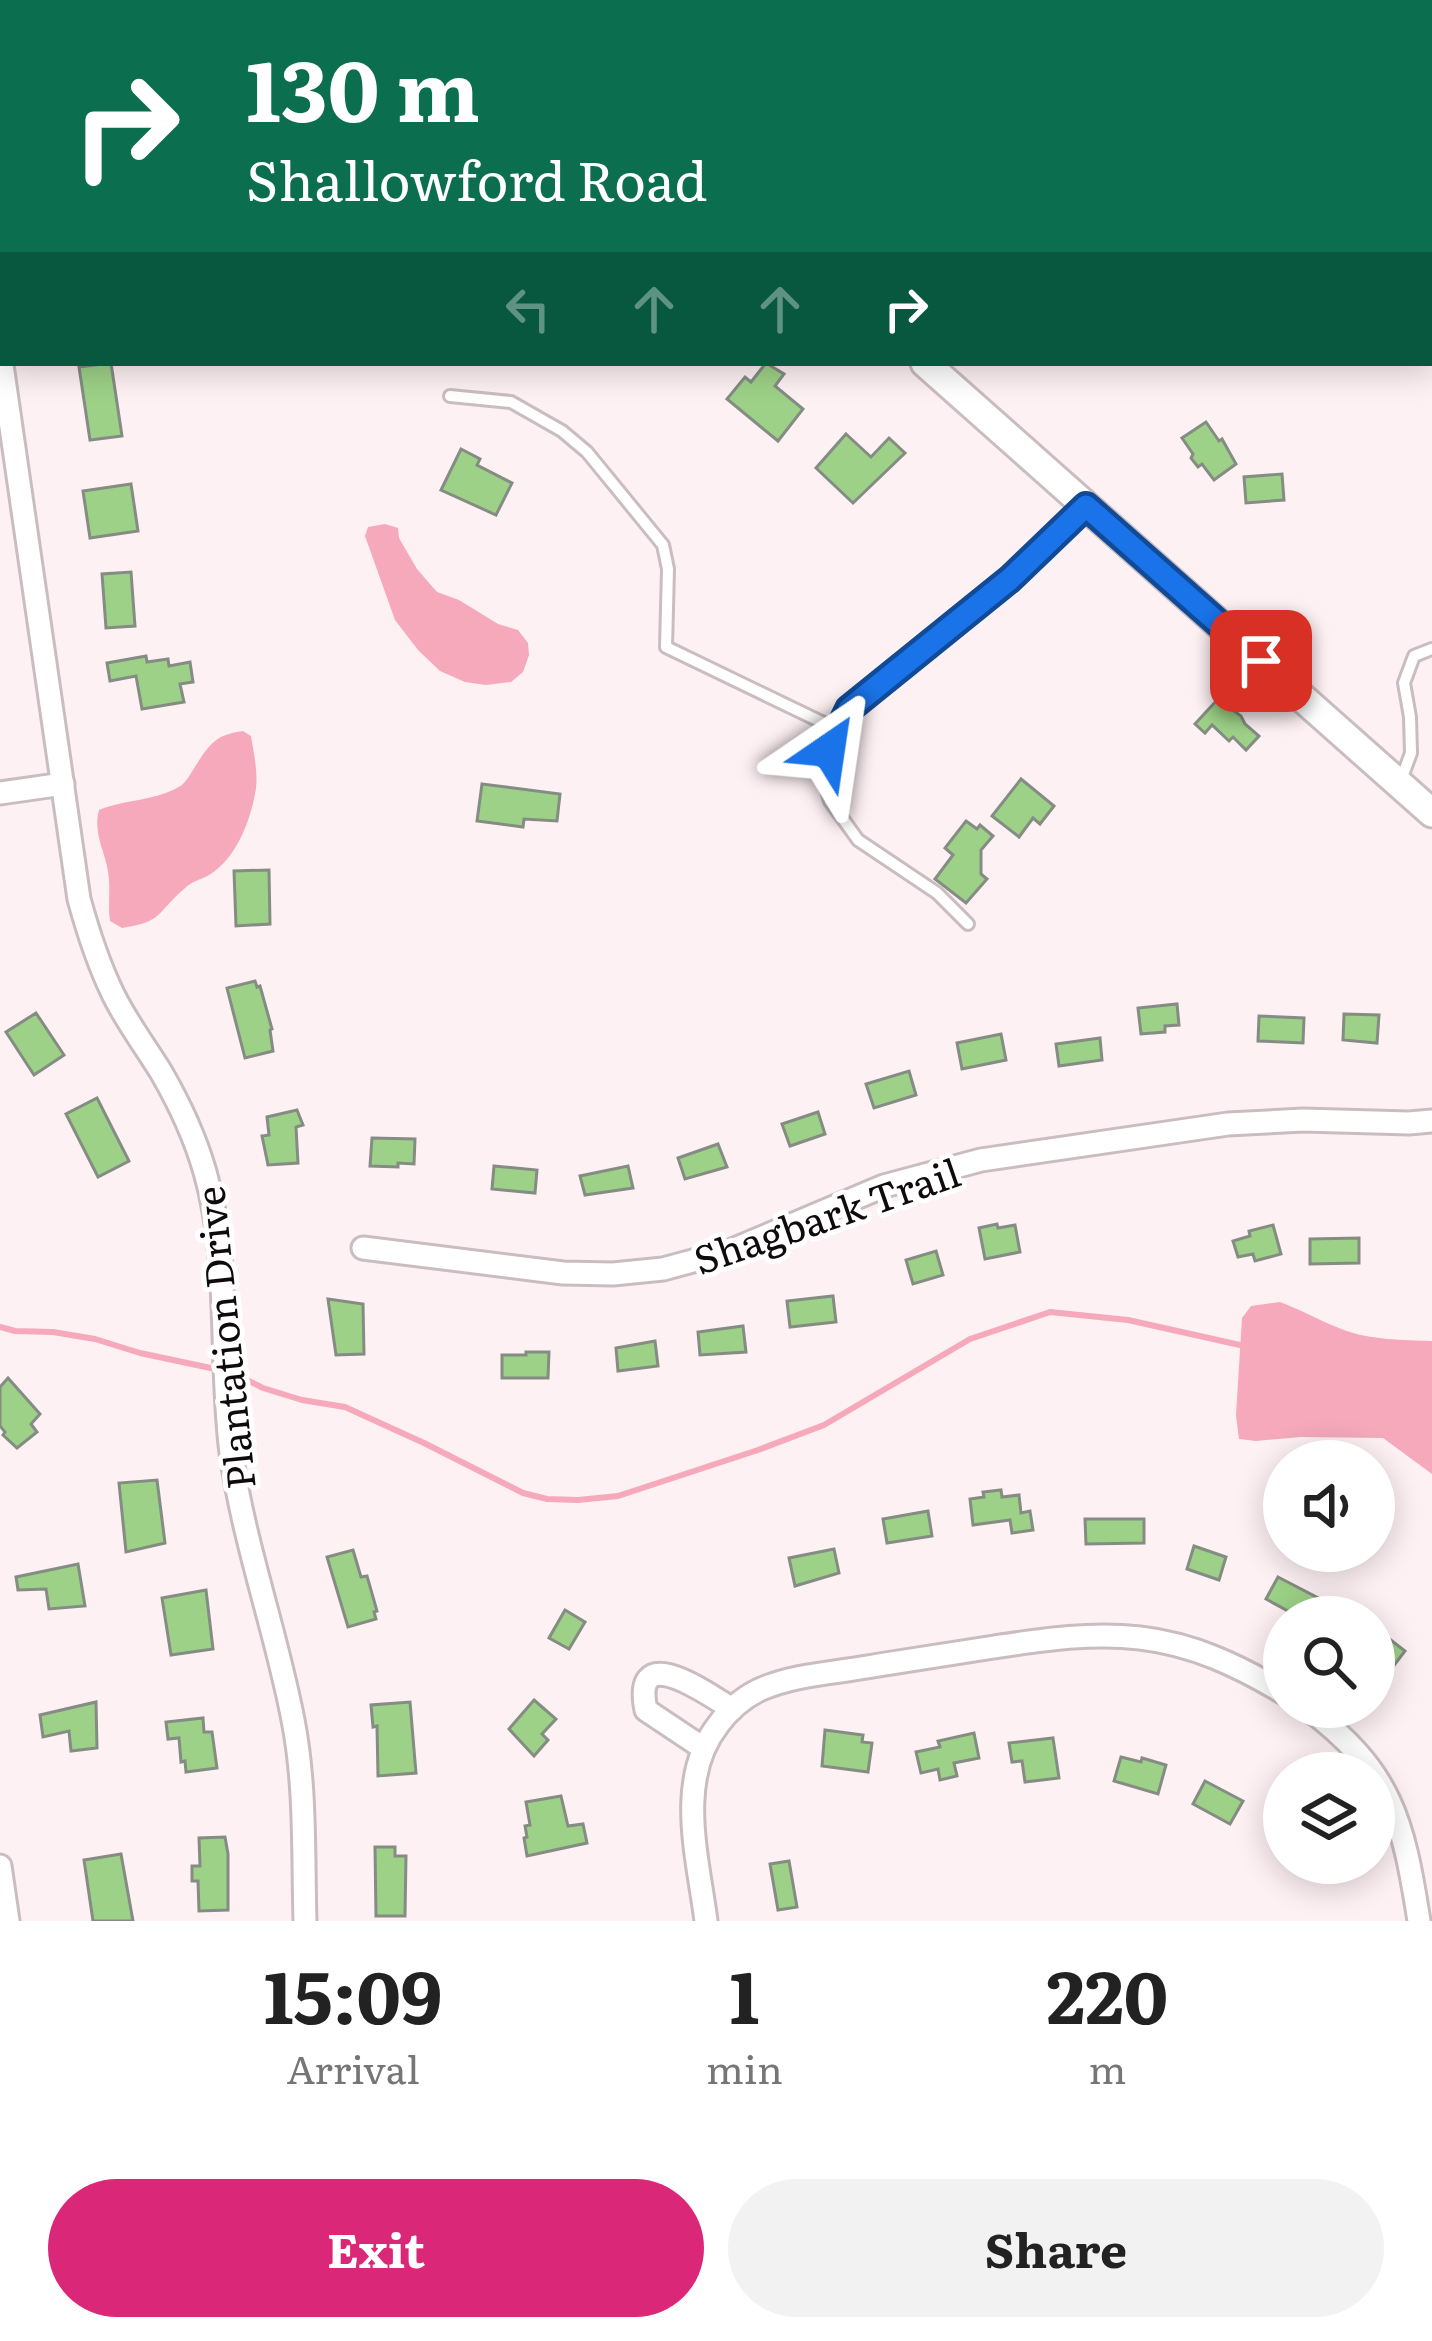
<!DOCTYPE html>
<html lang="en">
<head>
<meta charset="utf-8">
<style>
  :root { --surface:#fff; --page:#f2f2f2; --text:#222; --muted:#767676; --accent:#db2777 }
  body { margin:0; font-family:Literata,serif; background:var(--page); color:var(--text); height:100vh; display:flex; flex-direction:column; font-size:45px; white-space:nowrap }
  * { box-sizing:border-box; margin:0 }
  p { font-size:39px; color:var(--muted) }
  .icon { flex:none; width:66px; height:66px; fill:none; stroke:currentColor; stroke-width:2; stroke-linecap:round; stroke-linejoin:round }
  .map { position:relative; height:1921px; overflow:hidden }
  .panel { display:flex; flex-direction:column; background:var(--surface); flex:1 }
  .panel>* { flex:none }
  .guide { position:absolute; left:0px; top:0px; width:1434px; height:366px; box-shadow:0 6px 30px #0003; background:#0b6e4f; color:#fff; overflow:hidden }
  .controls { position:absolute; left:1263px; top:1440px; display:grid; gap:24px }
  .controls a { display:grid; place-items:center; width:132px; height:132px; border-radius:50%; background:var(--surface); box-shadow:0 6px 30px #0003; font-size:60px }
  .pin { position:absolute; display:grid; place-items:center; width:102px; height:102px; color:#fff; margin:-51px; border-radius:24px; box-shadow:0 6px 18px #0006 }
  .me { position:absolute; width:132px; margin:-66px; rotate:32deg; stroke-linejoin:round; filter:drop-shadow(0 0 9px #0008) }
  .turn { display:flex; align-items:center; gap:42px; height:252px; padding:0 48px; font-size:54px }
  .turn .icon { width:156px; height:156px; stroke-width:2.5 }
  .turn b { display:block; font-size:84px; line-height:102px }
  .lanes { display:flex; align-items:center; height:114px; padding:0 48px; background:#0003; justify-content:center; gap:60px; direction:ltr }
  .lanes .off { opacity:.35 }
  .eta { display:flex; justify-content:space-evenly; align-items:center; height:204px; text-align:center }
  .eta b { font-size:72px; font-weight:700; line-height:84px }
  .cta { display:flex; gap:24px; margin-top:auto; padding:24px 48px }
  .cta a { flex:1; height:138px; border-radius:72px; background:var(--accent); color:#fff; font-size:48px; font-weight:700; line-height:138px; text-align:center }
  .cta a+a { background:var(--page); color:var(--text) }
  .map>svg:first-child { display:block }
</style>
</head>
<body>
<div class="map">
<svg width="1432" height="1921" viewBox="0 0 1432 1921">
  <rect width="100%" height="100%" fill="#fef1f4"/>
  <g fill="#f5a9bb">
    <polygon points="385,524 398,528 399,538 417,569 437,592 459,600 498,624 518,630 528,643 529,655 523,672 511,682 486,685 465,682 440,671 418,650 395,620 365,536 368,527"/>
    <path d="M243,731L251,736C254,754 259,776 255,794C250,822 235,860 209,875C200,880 192,881 184,889C156,913 163,922 122,928L110,921C108,907 110,894 109,880C108,855 92,836 99,810C125,799 158,801 182,785C186,781 190,775 193,770C209,745 214,735 243,731Z"/>
    <path d="M1280,1302C1302,1310 1322,1322 1344,1330C1370,1340 1404,1340 1432,1341V1474L1383,1438L1301,1437L1256,1441L1239,1439L1236,1415L1242,1318L1251,1306Z"/>
  </g>
  <g fill="none" stroke-linecap="round" stroke-linejoin="round">
    <g stroke="#f5a9bb" stroke-width="6">
      <polyline points="0,1327 15,1331 53,1332 95,1339 140,1353 220,1370"/>
      <polyline points="233,1373 263,1388 302,1400 345,1407 424,1443 523,1493 547,1499 578,1500 618,1496 758,1450 824,1425 970,1339 1050,1312 1128,1320 1240,1345"/>
    </g>
  </g>
  <g fill="#9dd187" stroke="#858c83" stroke-width="3">
    <polygon points="111,363 122,436 90,440 79,367"/>
    <polygon points="766,363 784,374 775,386 803,409 778,441 727,399 745,377 751,382"/>
    <polygon points="1206,422 1219,441 1222,439 1236,464 1214,480 1202,464 1198,467 1191,458 1193,454 1182,438"/>
    <polygon points="846,434 871,457 889,438 905,453 853,503 816,468"/>
    <polygon points="461,449 480,459 477,465 512,483 496,515 441,490"/>
    <polygon points="1282,474 1284,500 1246,503 1244,477"/>
    <polygon points="131,484 138,531 90,538 83,491"/>
    <polygon points="131,572 135,626 106,628 102,574"/>
    <polygon points="146,656 147,662 168,659 169,666 190,662 193,682 180,684 184,702 142,709 136,676 110,681 107,663"/>
    <polygon points="1218,699 1241,716 1245,724 1259,736 1246,750 1233,737 1229,741 1212,725 1205,733 1195,724"/>
    <polygon points="1021,779 1054,806 1040,824 1033,818 1019,837 992,816"/>
    <polygon points="482,784 560,794 557,821 524,819 523,827 477,821"/>
    <polygon points="966,821 977,829 980,825 993,836 981,850 981,874 987,879 966,903 935,879 953,855 945,848"/>
    <polygon points="269,870 270,924 236,926 234,871"/>
    <polygon points="255,981 257,987 260,986 272,1029 270,1030 273,1051 245,1058 227,988"/>
    <polygon points="1177,1004 1179,1025 1165,1026 1165,1032 1141,1034 1138,1008"/>
    <polygon points="36,1013 64,1055 34,1075 6,1032"/>
    <polygon points="1344,1014 1379,1015 1377,1043 1343,1040"/>
    <polygon points="1259,1016 1304,1018 1303,1043 1258,1041"/>
    <polygon points="1001,1034 1006,1060 962,1069 957,1043"/>
    <polygon points="1100,1038 1102,1060 1059,1066 1056,1044"/>
    <polygon points="909,1071 916,1095 874,1108 866,1084"/>
    <polygon points="97,1098 129,1161 98,1177 66,1114"/>
    <polygon points="297,1110 303,1125 296,1127 298,1163 268,1165 262,1136 269,1135 267,1117"/>
    <polygon points="818,1112 825,1134 790,1146 782,1124"/>
    <polygon points="372,1138 415,1139 414,1164 398,1163 398,1167 370,1166"/>
    <polygon points="718,1144 727,1167 685,1179 678,1158"/>
    <polygon points="494,1166 537,1170 535,1193 492,1189"/>
    <polygon points="628,1166 633,1188 585,1195 580,1176"/>
    <polygon points="997,1224 998,1228 1015,1225 1020,1252 985,1259 979,1228"/>
    <polygon points="1273,1225 1281,1254 1255,1261 1253,1254 1238,1257 1233,1241 1250,1236 1249,1231"/>
    <polygon points="1359,1238 1359,1263 1310,1264 1310,1239"/>
    <polygon points="936,1251 943,1275 913,1284 906,1260"/>
    <polygon points="833,1296 836,1322 790,1327 787,1301"/>
    <polygon points="328,1299 363,1304 364,1354 336,1355"/>
    <polygon points="743,1326 746,1352 700,1355 698,1332"/>
    <polygon points="655,1341 658,1366 618,1371 616,1348"/>
    <polygon points="526,1352 549,1352 548,1378 502,1378 502,1355 526,1355"/>
    <polygon points="8,1378 40,1414 31,1424 37,1432 17,1448 3,1435 5,1432 0,1426 0,1387"/>
    <polygon points="157,1480 165,1543 126,1552 119,1483"/>
    <polygon points="1001,1490 1002,1497 1019,1495 1021,1513 1030,1511 1033,1530 1012,1533 1010,1520 973,1525 970,1499 984,1497 983,1492"/>
    <polygon points="928,1511 932,1536 887,1543 883,1519"/>
    <polygon points="1085,1519 1144,1519 1144,1543 1086,1544"/>
    <polygon points="1194,1546 1226,1557 1219,1580 1187,1569"/>
    <polygon points="834,1549 839,1573 795,1586 789,1558"/>
    <polygon points="353,1550 361,1577 367,1576 377,1611 374,1612 376,1619 348,1627 327,1557"/>
    <polygon points="78,1564 85,1606 49,1609 46,1589 18,1590 16,1577"/>
    <polygon points="1278,1577 1322,1600 1313,1617 1299,1617 1266,1599"/>
    <polygon points="206,1590 213,1649 171,1655 162,1598"/>
    <polygon points="565,1610 585,1622 569,1649 549,1638"/>
    <polygon points="1374,1627 1405,1651 1389,1672 1374,1661"/>
    <polygon points="534,1700 556,1719 542,1734 548,1740 534,1756 509,1729"/>
    <polygon points="96,1702 97,1748 71,1751 69,1731 43,1737 40,1715"/>
    <polygon points="410,1702 416,1773 378,1776 377,1726 373,1727 371,1705"/>
    <polygon points="203,1718 204,1732 212,1732 217,1768 186,1772 185,1761 181,1762 179,1738 168,1739 166,1722"/>
    <polygon points="825,1730 863,1735 862,1742 872,1743 868,1772 822,1766"/>
    <polygon points="974,1733 979,1758 954,1763 957,1776 940,1780 938,1769 921,1773 916,1752 940,1747 938,1741"/>
    <polygon points="1053,1738 1059,1778 1025,1782 1022,1761 1012,1762 1009,1743"/>
    <polygon points="1121,1757 1141,1762 1142,1758 1166,1765 1158,1794 1114,1781"/>
    <polygon points="1205,1781 1243,1801 1230,1824 1193,1804"/>
    <polygon points="561,1796 568,1826 583,1824 587,1843 527,1856 524,1838 527,1837 525,1826 530,1825 526,1802"/>
    <polygon points="225,1837 228,1854 228,1910 199,1911 198,1881 192,1881 192,1866 200,1866 199,1838"/>
    <polygon points="375,1847 395,1847 395,1856 406,1856 405,1916 376,1916"/>
    <polygon points="121,1854 133,1921 93,1921 84,1860"/>
    <polygon points="789,1861 797,1907 778,1910 770,1864"/>
  </g>
  <g fill="none" stroke-linecap="round" stroke-linejoin="round">
    <defs>
      <g id="service">
        <polyline points="450,396 511,402 562,431 587,452 663,545 668,569 666,647 838,730"/>
        <polyline points="1401,780 1411,753 1410,717 1404,683 1414,656 1432,649"/>
        <polyline points="968,924 937,893 858,840 830,801 825,783 829,750 849,709 1010,579 1086,507"/>
      </g>
      <g id="minor">
        <polyline points="0,205 3,202"/>
        <path d="M0,351L79,899C88,932 98,963 113,994C126,1021 145,1046 161,1072C179,1103 195,1137 205,1172C231,1262 219,1360 231,1453C244,1544 276,1631 293,1720C306,1786 303,1855 305,1921"/>
        <polyline points="0,793 63,784"/>
        <polyline points="363,1248 563,1273 613,1274 663,1269 730,1251 884,1186 981,1160 1228,1124 1303,1120 1409,1123 1432,1121"/>
        <path d="M1306,1707C1392,1771 1403,1820 1419,1921"/>
        <path d="M703,1748L646,1710C631,1638 709,1695 732,1709"/>
        <polyline points="0,1866 8,1921"/>
        <path d="M706,1921C698,1858 675,1780 718,1725C728,1711 743,1698 759,1690C792,1675 832,1673 867,1667C909,1660 951,1654 994,1647C1041,1640 1091,1632 1140,1638C1193,1644 1239,1666 1284,1693"/>
      </g>
      <g id="tertiary">
        <polyline points="516,0 519,3"/>
        <polyline points="925,363 1432,813"/>
      </g>
    </defs>
    <use href="#service" stroke="#cabdc0" stroke-width="16"/>
    <use href="#minor" stroke="#cabdc0" stroke-width="27"/>
    <use href="#tertiary" stroke="#cabdc0" stroke-width="33"/>
    <use href="#service" stroke="#fff" stroke-width="10"/>
    <use href="#minor" stroke="#fff" stroke-width="21"/>
    <use href="#tertiary" stroke="#fff" stroke-width="27"/>
  </g>
  <g fill="none" stroke-linecap="round" stroke-linejoin="round">
    <defs>
      <polyline id="route" points="829,750 849,709 1010,579 1086,506 1261,661"/>
    </defs>
    <use href="#route" stroke="#114b97" stroke-width="30"/>
    <use href="#route" stroke="#1a73e8" stroke-width="21"/>
  </g>
  <g text-anchor="middle" dominant-baseline="central" stroke-width="10" stroke-linejoin="round" paint-order="stroke">
    <g font-size="39" fill="#0f0b0c" stroke="#fff">
      <text transform="translate(826 1214) rotate(-19)">Shagbark Trail</text>
      <text transform="translate(223 1338) rotate(-96)">Plantation Drive</text>
    </g>
  </g>
</svg>
<div class="controls">
<a><svg class="icon" aria-label="sound" viewBox="0 0 24 24"><path d="M4 9h4l5-4v14l-5-4H4zM17 9q2 3 0 6"/></svg></a>
<a><svg class="icon" aria-label="search" viewBox="0 0 24 24"><circle cx="10" cy="10" r="6"/><path d="M15 15l6 6"/></svg></a>
<a><svg class="icon" aria-label="layers" viewBox="0 0 24 24"><path d="M12 4l9 5-9 5-9-5zM3 14l9 5 9-5"/></svg></a>
</div>
<div class="pin" style="left:1261px;top:661px;background:#d93025"><svg class="icon" aria-label="arrive" viewBox="0 0 24 24"><path d="M6 21V4h12l-3 4 3 4H6"/></svg></div>
<svg class="me" style="left:829px;top:750px" viewBox="-20 -20 40 40"><path d="M0-17L14 15 0 8-14 15z" fill="#1a73e8" stroke="#fff" stroke-width="4"/></svg>
<div class="guide">
<div class="turn"><svg class="icon" aria-label="right" viewBox="0 0 24 24"><path d="M7 20v-9h11M14 6l5 5-5 5"/></svg><div><b>130 m</b>Shallowford Road</div></div>
<div class="lanes"><svg class="icon off" aria-label="left" viewBox="0 0 24 24"><path d="M17 20v-9H6M10 6l-5 5 5 5"/></svg><svg class="icon off" aria-label="ahead" viewBox="0 0 24 24"><path d="M12 20V5M6 11l6-6 6 6"/></svg><svg class="icon off" aria-label="ahead" viewBox="0 0 24 24"><path d="M12 20V5M6 11l6-6 6 6"/></svg><svg class="icon" aria-label="right" viewBox="0 0 24 24"><path d="M7 20v-9h11M14 6l5 5-5 5"/></svg></div>
</div>
</div>
<section class="panel">
<div class="eta">
<div><b>15:09</b><p>Arrival</p></div>
<div><b>1</b><p>min</p></div>
<div><b>220</b><p>m</p></div>
</div>
<div class="cta"><a>Exit</a><a>Share</a></div>
</section>
</body>
</html>
